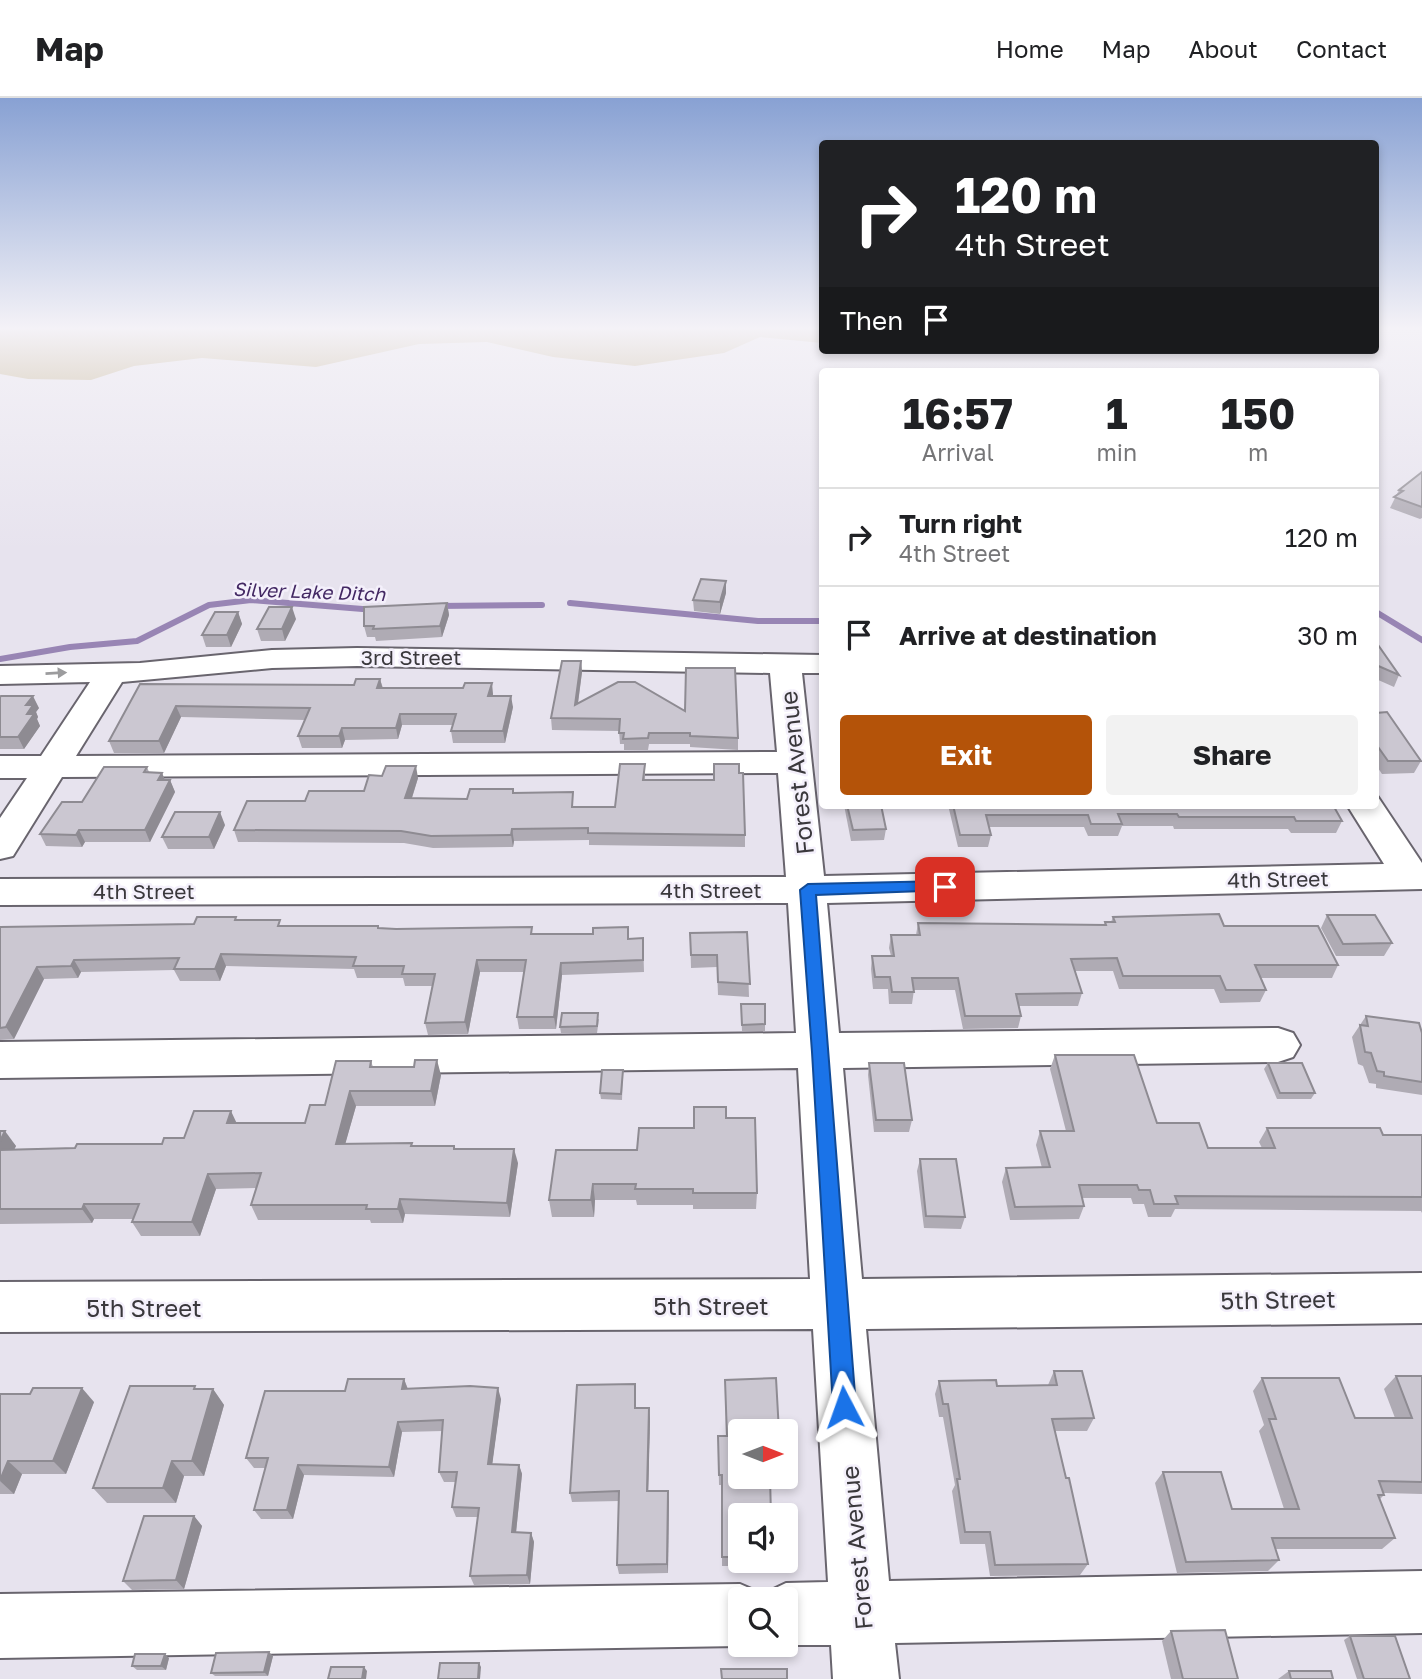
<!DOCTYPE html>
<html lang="en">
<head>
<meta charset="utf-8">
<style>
  :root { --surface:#fff; --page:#f2f2f2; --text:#202124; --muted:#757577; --line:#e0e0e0; --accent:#b45309 }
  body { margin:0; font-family:"Golos Text",sans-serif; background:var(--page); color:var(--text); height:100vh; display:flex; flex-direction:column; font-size:26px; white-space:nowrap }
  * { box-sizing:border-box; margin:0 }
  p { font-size:23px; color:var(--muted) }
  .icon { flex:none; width:38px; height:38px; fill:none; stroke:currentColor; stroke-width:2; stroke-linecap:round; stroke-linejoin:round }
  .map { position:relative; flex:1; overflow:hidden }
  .panel { position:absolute; left:819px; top:270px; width:560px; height:441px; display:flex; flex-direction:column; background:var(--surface); border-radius:7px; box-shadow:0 4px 10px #0003 }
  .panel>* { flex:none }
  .top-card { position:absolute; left:819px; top:42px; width:560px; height:214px; border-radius:7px; box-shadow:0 4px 10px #0003; background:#202124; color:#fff; overflow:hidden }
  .needle { width:46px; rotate:90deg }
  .controls { position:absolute; left:728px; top:1321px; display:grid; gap:14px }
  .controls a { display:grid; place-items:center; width:70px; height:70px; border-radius:7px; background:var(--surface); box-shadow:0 4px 10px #0003; font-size:35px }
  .pin { position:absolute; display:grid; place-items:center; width:60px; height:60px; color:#fff; margin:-30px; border-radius:14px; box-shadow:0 4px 10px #0006 }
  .me { position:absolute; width:77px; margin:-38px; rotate:356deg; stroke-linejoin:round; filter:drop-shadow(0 0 5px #0008) }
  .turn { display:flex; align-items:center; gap:24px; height:147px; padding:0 21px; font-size:32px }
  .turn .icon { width:91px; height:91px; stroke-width:2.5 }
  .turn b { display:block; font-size:49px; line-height:60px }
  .then { display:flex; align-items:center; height:66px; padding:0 21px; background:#0003; gap:14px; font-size:26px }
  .eta { display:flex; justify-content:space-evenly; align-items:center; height:119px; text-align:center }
  .eta b { font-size:42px; font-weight:700; line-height:49px }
  .button { display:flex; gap:14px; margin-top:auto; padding:14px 21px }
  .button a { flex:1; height:80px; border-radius:7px; background:var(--accent); color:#fff; font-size:28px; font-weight:700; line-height:80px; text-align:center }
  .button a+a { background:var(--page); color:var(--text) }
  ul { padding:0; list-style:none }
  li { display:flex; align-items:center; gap:21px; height:98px; padding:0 21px; border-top:2px solid var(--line) }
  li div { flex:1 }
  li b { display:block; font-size:26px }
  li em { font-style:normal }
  header { display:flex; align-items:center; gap:42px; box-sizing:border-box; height:98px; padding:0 35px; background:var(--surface); border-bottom:2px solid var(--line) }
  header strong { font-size:33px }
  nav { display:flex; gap:38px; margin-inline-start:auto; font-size:24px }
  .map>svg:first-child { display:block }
</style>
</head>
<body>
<header>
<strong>Map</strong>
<nav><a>Home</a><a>Map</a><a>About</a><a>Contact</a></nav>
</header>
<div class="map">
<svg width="1422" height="1581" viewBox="0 0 1422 1581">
  <rect width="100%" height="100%" fill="#e7e3ee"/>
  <polygon fill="#b6a16f" points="0,231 822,231 822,245 760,239 724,255 635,268 553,259 487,244 419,246 316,269 202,260 134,268 91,282 28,281 0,276"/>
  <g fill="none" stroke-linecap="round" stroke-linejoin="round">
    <g stroke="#9885b4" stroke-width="6">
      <polyline points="570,505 758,523 822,523"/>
      <polyline points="437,508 542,507"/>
      <polyline points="1376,514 1422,542"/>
      <polyline points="0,561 70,549 137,543 209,507 251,502 375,512"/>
    </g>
    <defs>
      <path id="minor" d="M357,550L822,557V575H802L824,778L1384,766L1347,707H1376V698L1378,699L1422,765V791L827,805L839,935L1278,930L1293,935L1300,947L1293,959L1278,964L843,970L862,1181L1422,1175V1225L866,1231L889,1483L1422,1473V1535L895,1545L899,1581H833L831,1547H785L786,1502H740V1547H744L740,1548L0,1560V1496L740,1486L763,1496L786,1485L828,1484L813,1231L0,1234V1184L810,1181L798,970L0,980V944L796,935L788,805L0,807V781L786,779L778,675L62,679L13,758L0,761V720L27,680H0V658H41L90,584L0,586V568L140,565L272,552ZM357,568L770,575L777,654L76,658L122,584L272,570Z"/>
    </defs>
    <use href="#minor" stroke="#69656e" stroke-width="4"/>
    <use href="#minor" fill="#fff" fill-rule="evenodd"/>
  </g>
  <g fill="#afabb4">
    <polygon points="1422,374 1422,420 1420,421 1390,410 1399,392"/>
    <polygon points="726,483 726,495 720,516 694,513 693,502"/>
    <polygon points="447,505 449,517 442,539 376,543 375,539 367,539 364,528"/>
    <polygon points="238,514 242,526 231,549 206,549 202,537"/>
    <polygon points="296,521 285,543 261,543 257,531"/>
    <polygon points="1376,544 1399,577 1394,589 1376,581"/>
    <polygon points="581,563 582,574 578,606 685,613 738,640 738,652 690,649 690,646 649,646 648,652 624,652 624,646 620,646 619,633 552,632 551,620"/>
    <polygon points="380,581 383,590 493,596 493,598 513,609 505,645 453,645 451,633 453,627 402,627 398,641 345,642 342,650 302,650 298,638 305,622 181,619 164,655 114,655 109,643 140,586 354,587"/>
    <polygon points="0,599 39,610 36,614 38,619 37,621 40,628 24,651 0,651"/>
    <polygon points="1376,615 1421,663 1414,675 1382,676 1376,667"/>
    <polygon points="645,666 645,682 714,682 739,675 745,737 745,749 589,747 589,742 514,743 513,749 433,750 404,745 238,744 234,732 305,703 364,693 418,680 412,700 467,701 514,695 574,709 615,709"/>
    <polygon points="147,669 149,674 162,675 165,682 170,682 175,694 150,744 85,744 82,749 46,748 40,736 82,704"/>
    <polygon points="844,707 881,707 886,731 884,742 851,743"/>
    <polygon points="948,707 1333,707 1342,723 1336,735 1291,735 1288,731 1174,731 1173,728 1122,728 1118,738 1088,738 1084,729 989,729 991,737 988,749 958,749"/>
    <polygon points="225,727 214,751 168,751 162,739"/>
    <polygon points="1327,817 1392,845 1384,858 1336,858 1321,830"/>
    <polygon points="1113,819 1224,828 1338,867 1332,880 1260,880 1266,892 1260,904 1220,905 1214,891 1119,891 1113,873 1075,873 1082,895 1078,908 1019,908 1021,918 1018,930 963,931 955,892 914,892 912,906 889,906 888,891 873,891 871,871 872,858 891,858 889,850 891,837 916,837 918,825 1104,827 1105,824 1111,824"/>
    <polygon points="238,822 282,828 533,836 629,841 643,840 644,874 562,877 556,931 519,931 517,919 524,874 480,874 468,936 428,937 425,925 432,888 405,888 403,880 357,880 354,871 226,868 220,883 180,883 174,872 81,874 78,880 44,881 14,941 0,942 0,829 194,826"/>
    <polygon points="747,834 749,899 718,897 717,869 691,870 690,835"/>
    <polygon points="741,906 765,906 765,933 742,933"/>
    <polygon points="1366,918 1422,935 1422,997 1376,990 1376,986 1369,985 1363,968 1358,966 1352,939"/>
    <polygon points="599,921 597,935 561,935 560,929"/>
    <polygon points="1055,957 1157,1025 1208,1050 1262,1050 1259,1044 1267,1030 1383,1037 1422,1037 1422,1115 1421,1113 1175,1111 1171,1119 1148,1119 1144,1106 1133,1106 1131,1100 1082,1100 1084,1108 1079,1121 1010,1122 1002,1084 1006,1070 1042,1070 1036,1047 1040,1033 1066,1033 1050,971"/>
    <polygon points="371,963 373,969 441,977 435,1008 356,1008 345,1046 454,1048 455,1051 518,1065 510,1119 405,1116 403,1125 371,1125 370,1122 258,1122 251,1107 257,1090 216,1091 200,1138 141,1138 132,1124 133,1121 94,1121 92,1125 0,1126 0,1033 16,1048 14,1051 75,1050 162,1046 237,1025 305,1025 325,1007"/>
    <polygon points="869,965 912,1022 909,1034 874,1034 868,977"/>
    <polygon points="1268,965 1315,995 1311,1001 1277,1001 1264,971"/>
    <polygon points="623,972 622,1002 601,1001 600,995"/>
    <polygon points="726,1020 757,1095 756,1111 693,1111 693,1107 637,1107 636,1102 595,1102 594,1119 552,1119 549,1102 637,1052 694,1030"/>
    <polygon points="920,1061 965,1119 961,1131 924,1130 917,1073"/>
    <polygon points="1054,1273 1094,1320 1087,1333 1055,1333 1066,1380 1088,1466 1080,1477 990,1478 985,1446 960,1446 952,1393 955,1387 943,1319 939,1319 935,1296 939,1283 997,1288 1048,1287"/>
    <polygon points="1396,1278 1422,1278 1422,1396 1384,1395 1384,1397 1380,1401 1395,1440 1382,1451 1275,1451 1279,1462 1268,1473 1177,1475 1155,1385 1163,1374 1232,1411 1284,1411 1259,1333 1264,1327 1253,1293 1262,1280 1355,1320 1395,1320 1384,1291"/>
    <polygon points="404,1281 408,1291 501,1301 492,1366 519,1367 522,1376 516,1435 531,1435 534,1444 530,1486 474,1487 470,1478 478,1419 456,1419 452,1409 456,1384 444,1384 439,1374 443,1333 402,1334 394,1379 304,1377 293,1421 261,1421 254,1412 265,1370 254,1370 246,1360 345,1293"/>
    <polygon points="725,1282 740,1379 782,1379 781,1385 770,1386 740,1418 740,1463 772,1463 772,1468 722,1468 722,1387 719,1387 718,1338 726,1338"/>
    <polygon points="635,1286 636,1310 649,1310 650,1321 648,1393 668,1393 668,1475 619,1476 617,1467 619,1403 572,1404 570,1395"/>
    <polygon points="198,1291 213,1291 224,1307 204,1378 184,1378 176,1405 107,1405 93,1390"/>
    <polygon points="0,1296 94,1304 66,1376 22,1376 14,1396 0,1396 0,1397"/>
    <polygon points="194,1418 202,1428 184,1491 132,1492 123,1483"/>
    <polygon points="1171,1533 1238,1581 1171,1581 1162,1543"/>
    <polygon points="1350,1538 1410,1581 1357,1581 1344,1542"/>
    <polygon points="273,1558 268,1578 215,1578 211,1575"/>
    <polygon points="169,1560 166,1572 137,1572 132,1568"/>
    <polygon points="1289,1573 1333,1581 1278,1581"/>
  </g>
  <g fill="#8e8b92">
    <polygon points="726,483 726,495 720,516 720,504"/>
    <polygon points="447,505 449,517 442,539 440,528"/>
    <polygon points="292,509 296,521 285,543 282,531"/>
    <polygon points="238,514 242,526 231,549 227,537"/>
    <polygon points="581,563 582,574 576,619 575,607"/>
    <polygon points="380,581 383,592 377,590"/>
    <polygon points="492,585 493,596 490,609 488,598"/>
    <polygon points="33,598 39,610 36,614 38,619 37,621 40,628 24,651 18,639 27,616 26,607"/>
    <polygon points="511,598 513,609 505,645 503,633"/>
    <polygon points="176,608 181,619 164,655 159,643"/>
    <polygon points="400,616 402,627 398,641 396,630"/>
    <polygon points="342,630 345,642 342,650 339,638"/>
    <polygon points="416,668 418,680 408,712 405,700"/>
    <polygon points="162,675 167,687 158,682"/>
    <polygon points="170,682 175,694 150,744 145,732"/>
    <polygon points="220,714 225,727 214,751 209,739"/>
    <polygon points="512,731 514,743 513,749 511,737"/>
    <polygon points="79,732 85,744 82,749 76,737"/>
    <polygon points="221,856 226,868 220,883 215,871"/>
    <polygon points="74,862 81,874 78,880 71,868"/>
    <polygon points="477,862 480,874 468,936 465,924"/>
    <polygon points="561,865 562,877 556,931 554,919"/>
    <polygon points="37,869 44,881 14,941 6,929"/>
    <polygon points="437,962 441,977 435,1008 431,993"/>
    <polygon points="350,993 356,1008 341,1061 336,1046"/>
    <polygon points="231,1013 238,1028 227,1025"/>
    <polygon points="5,1033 16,1048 7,1067 0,1057 0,1043"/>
    <polygon points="514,1051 518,1065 510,1119 507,1105"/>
    <polygon points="208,1076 216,1091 200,1138 192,1124"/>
    <polygon points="593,1086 595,1102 594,1119 591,1102"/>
    <polygon points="400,1101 405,1116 403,1125 398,1111"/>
    <polygon points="84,1106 94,1121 92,1125 82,1111"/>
    <polygon points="404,1281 408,1292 402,1291"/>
    <polygon points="82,1290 94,1304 66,1376 53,1363"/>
    <polygon points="498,1290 501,1301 491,1376 488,1366"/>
    <polygon points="213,1291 224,1307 204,1378 192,1363"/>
    <polygon points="649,1310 650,1321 648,1403 647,1393"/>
    <polygon points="398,1324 402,1334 394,1379 389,1369"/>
    <polygon points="8,1363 22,1376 14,1396 0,1383"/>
    <polygon points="172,1363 184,1378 176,1405 163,1390"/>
    <polygon points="298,1367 304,1377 293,1421 287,1412"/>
    <polygon points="519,1367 522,1376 515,1444 512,1434"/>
    <polygon points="668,1393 669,1403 668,1475 667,1466"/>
    <polygon points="194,1418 202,1428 184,1491 176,1482"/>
    <polygon points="531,1435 534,1444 530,1486 527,1477"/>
    <polygon points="269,1554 273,1558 268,1578 264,1574"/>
    <polygon points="165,1556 169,1560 166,1572 161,1568"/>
    <polygon points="479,1565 481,1569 480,1581 478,1581"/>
    <polygon points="364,1569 367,1573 366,1581 362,1581"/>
  </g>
  <g fill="#cbc7d1" stroke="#8e8b92" stroke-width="2">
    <polygon points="1422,374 1422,409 1394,399 1403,393 1399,392"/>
    <polygon points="701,481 726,483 720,504 693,502"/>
    <polygon points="447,505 440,528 373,531 374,528 364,528 364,509"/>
    <polygon points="269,509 292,509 282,531 257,531"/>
    <polygon points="215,514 238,514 227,537 202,537"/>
    <polygon points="1376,544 1399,577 1376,567"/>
    <polygon points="562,563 581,563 575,607 618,584 635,584 685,613 686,570 735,570 738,640 690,638 690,635 649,635 648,640 623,641 624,635 619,635 620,621 551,620"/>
    <polygon points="356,581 380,581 377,590 463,590 465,585 492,585 488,598 511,598 503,633 451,633 456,616 400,616 396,630 342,630 339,638 298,638 310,610 176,608 159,643 109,643 140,586 354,587"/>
    <polygon points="1,598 33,598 26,607 33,607 27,616 34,616 18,639 0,639 0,599"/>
    <polygon points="1387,614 1421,663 1388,663 1376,646 1376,615"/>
    <polygon points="620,666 645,666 643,682 714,682 714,666 739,666 739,675 743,675 745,737 588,735 588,730 512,731 511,737 431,738 401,733 234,732 247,703 305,703 309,693 364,693 369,677 382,678 386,668 416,668 405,700 467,701 470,691 513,691 513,695 573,694 572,709 615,709"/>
    <polygon points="104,669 147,669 144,674 162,675 158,682 170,682 145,732 79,732 76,737 40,736 62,704 82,704"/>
    <polygon points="847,707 881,707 886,731 853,732"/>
    <polygon points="953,707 1333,707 1342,723 1296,723 1294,719 1179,719 1177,716 1118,716 1122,726 1091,726 1088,717 986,717 991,737 960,737"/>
    <polygon points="175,714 220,714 209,739 162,739"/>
    <polygon points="1219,816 1224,828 1318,828 1338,867 1255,867 1266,892 1226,892 1220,878 1123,878 1117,860 1071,861 1082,895 1016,896 1021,918 965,918 958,880 912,880 914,894 892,894 890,879 875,879 872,858 894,858 891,837 920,837 918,825 1106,827 1105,824 1115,824 1113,819"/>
    <polygon points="1327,817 1375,817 1392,845 1343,846"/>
    <polygon points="197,819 236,819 235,822 280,822 278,828 378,828 378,830 396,831 532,829 531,836 593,836 593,830 628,829 628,841 643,840 643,862 561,865 554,919 517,919 526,862 477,862 465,924 425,925 435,876 402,876 404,868 353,868 356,859 221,856 215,871 174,871 179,860 74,862 71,868 37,869 6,929 0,930 0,829 194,826"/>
    <polygon points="747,834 750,886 718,884 717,857 691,857 690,835"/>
    <polygon points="741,906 765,906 765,926 742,927"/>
    <polygon points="562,915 598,915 597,928 560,929"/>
    <polygon points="1366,918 1419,925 1422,935 1422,984 1384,978 1384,974 1377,973 1371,955 1365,954 1360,927 1368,928"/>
    <polygon points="1055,957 1134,957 1157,1025 1199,1025 1208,1050 1275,1050 1267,1030 1380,1030 1383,1037 1422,1037 1422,1099 1175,1098 1178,1106 1154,1106 1150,1092 1139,1092 1137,1087 1079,1087 1084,1108 1015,1109 1006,1070 1050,1069 1040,1033 1074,1033"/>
    <polygon points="415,962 437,962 431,993 350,993 336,1046 412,1045 411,1048 454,1048 454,1051 514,1051 507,1105 400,1101 398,1111 366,1111 367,1107 251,1107 261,1075 208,1076 192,1124 132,1124 139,1106 84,1106 82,1111 0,1111 0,1052 75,1050 77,1046 162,1046 164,1040 184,1040 194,1013 231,1013 227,1025 305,1025 310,1007 325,1007 336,963 371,963 370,969 414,969"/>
    <polygon points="869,965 904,965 912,1022 876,1022"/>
    <polygon points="1268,965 1302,965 1315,995 1280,995"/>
    <polygon points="602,972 623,972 621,996 600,995"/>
    <polygon points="694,1009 726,1009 726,1020 755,1020 757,1095 693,1095 693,1091 635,1091 636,1086 593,1086 591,1102 549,1102 556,1052 637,1052 639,1030 694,1030"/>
    <polygon points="0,1033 5,1033 0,1043"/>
    <polygon points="920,1061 956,1061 965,1119 926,1118"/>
    <polygon points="1054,1273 1082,1273 1094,1320 1052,1321 1066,1380 1069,1380 1088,1466 995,1467 990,1434 965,1434 957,1381 960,1381 948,1306 943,1306 939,1283 996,1282 997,1288 1057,1287"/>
    <polygon points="1396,1278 1422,1278 1422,1384 1379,1383 1384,1397 1378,1397 1395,1440 1272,1440 1279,1462 1186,1464 1163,1374 1221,1374 1232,1411 1299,1411 1269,1321 1276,1321 1262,1280 1339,1280 1355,1320 1412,1320"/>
    <polygon points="776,1280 779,1334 740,1334 740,1379 770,1379 771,1418 740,1418 740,1459 722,1459 722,1377 719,1377 718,1338 727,1338 725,1282"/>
    <polygon points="348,1281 404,1281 402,1291 470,1288 498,1290 488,1366 519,1367 512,1434 531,1435 527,1477 470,1478 479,1410 452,1409 457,1374 439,1374 443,1322 398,1324 389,1369 298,1367 287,1412 254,1412 268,1360 246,1360 265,1293 345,1293"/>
    <polygon points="635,1286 635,1310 649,1310 647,1393 668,1393 667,1466 617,1467 619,1393 570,1395 577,1287"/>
    <polygon points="130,1288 195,1288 194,1291 213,1291 192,1363 172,1363 163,1390 93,1390"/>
    <polygon points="33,1290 82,1290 53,1363 8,1363 0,1382 0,1296 30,1296"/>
    <polygon points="144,1418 194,1418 176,1482 123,1483"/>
    <polygon points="1225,1532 1238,1581 1183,1581 1171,1533"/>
    <polygon points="1350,1538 1395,1538 1410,1581 1364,1581"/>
    <polygon points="269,1554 264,1574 211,1575 216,1555"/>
    <polygon points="135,1556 165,1556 161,1568 132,1568"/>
    <polygon points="440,1565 479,1565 478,1581 438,1581"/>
    <polygon points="331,1569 364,1569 362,1581 328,1581"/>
    <polygon points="721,1571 787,1571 787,1581 722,1581"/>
    <polygon points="1289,1573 1331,1573 1333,1581 1291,1581"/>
  </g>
  <defs><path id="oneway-solid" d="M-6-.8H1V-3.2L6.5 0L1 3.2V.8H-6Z" transform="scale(1.75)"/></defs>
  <use fill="#9c9c9e" href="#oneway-solid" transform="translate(56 575) rotate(-3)"/>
  <linearGradient id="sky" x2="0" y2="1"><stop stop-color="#88a1d3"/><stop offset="0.51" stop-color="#f4f2f7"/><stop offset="1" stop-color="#f4f2f7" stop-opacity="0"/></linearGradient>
  <rect width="1422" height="452" fill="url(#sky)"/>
  <polygon fill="#1a73e8" stroke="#114b97" stroke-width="2" points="945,783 950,785 953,789 950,792 816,797 856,1309 853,1317 844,1321 836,1317 833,1309 812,954 800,792 808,786"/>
  <g text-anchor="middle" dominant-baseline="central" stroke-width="5" stroke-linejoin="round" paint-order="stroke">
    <g font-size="19" font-style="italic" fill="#432863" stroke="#f4f0fb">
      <text transform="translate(309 493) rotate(2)">Silver Lake Ditch</text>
    </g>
    <g font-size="21" fill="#3a383c" stroke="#f4f0fb">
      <text x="411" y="559">3rd Street</text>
      <text transform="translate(1278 781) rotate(-1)">4th Street</text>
      <text x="711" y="792">4th Street</text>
      <text x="144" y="793">4th Street</text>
    </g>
    <g font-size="24" fill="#3a383c" stroke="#f4f0fb">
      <text transform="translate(796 675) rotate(-96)">Forest Avenue</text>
      <text transform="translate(1278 1201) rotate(-1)">5th Street</text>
      <text x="711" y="1207">5th Street</text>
      <text x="144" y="1209">5th Street</text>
      <text transform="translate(856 1450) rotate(-95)">Forest Avenue</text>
    </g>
  </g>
</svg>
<div class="controls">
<a><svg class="needle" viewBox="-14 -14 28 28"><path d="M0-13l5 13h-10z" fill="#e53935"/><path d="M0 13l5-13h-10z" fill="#757577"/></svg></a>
<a><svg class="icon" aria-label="sound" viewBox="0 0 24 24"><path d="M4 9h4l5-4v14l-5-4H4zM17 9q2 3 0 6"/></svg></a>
<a><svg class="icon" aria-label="search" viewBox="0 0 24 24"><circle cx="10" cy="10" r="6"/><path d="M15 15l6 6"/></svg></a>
</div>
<div class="pin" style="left:945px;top:789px;background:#d93025"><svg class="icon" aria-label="arrive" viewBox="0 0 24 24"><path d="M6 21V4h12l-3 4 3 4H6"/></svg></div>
<svg class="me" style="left:844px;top:1309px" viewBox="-20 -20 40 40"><path d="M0-17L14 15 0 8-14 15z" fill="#1a73e8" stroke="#fff" stroke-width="4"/></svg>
<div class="top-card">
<div class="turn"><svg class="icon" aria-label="right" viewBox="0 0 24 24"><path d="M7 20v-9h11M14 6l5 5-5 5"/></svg><div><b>120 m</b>4th Street</div></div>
<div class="then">Then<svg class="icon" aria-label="arrive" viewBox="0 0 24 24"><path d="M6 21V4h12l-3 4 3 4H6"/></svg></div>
</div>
<section class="panel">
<div class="eta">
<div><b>16:57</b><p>Arrival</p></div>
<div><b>1</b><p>min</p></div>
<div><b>150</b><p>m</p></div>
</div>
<ul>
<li><svg class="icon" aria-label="right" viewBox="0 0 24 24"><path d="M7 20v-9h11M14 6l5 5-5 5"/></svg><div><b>Turn right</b><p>4th Street</p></div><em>120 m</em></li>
<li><svg class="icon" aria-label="arrive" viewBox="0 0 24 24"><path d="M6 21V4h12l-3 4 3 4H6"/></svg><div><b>Arrive at destination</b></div><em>30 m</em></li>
</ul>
<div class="button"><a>Exit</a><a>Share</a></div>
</section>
</div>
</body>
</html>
